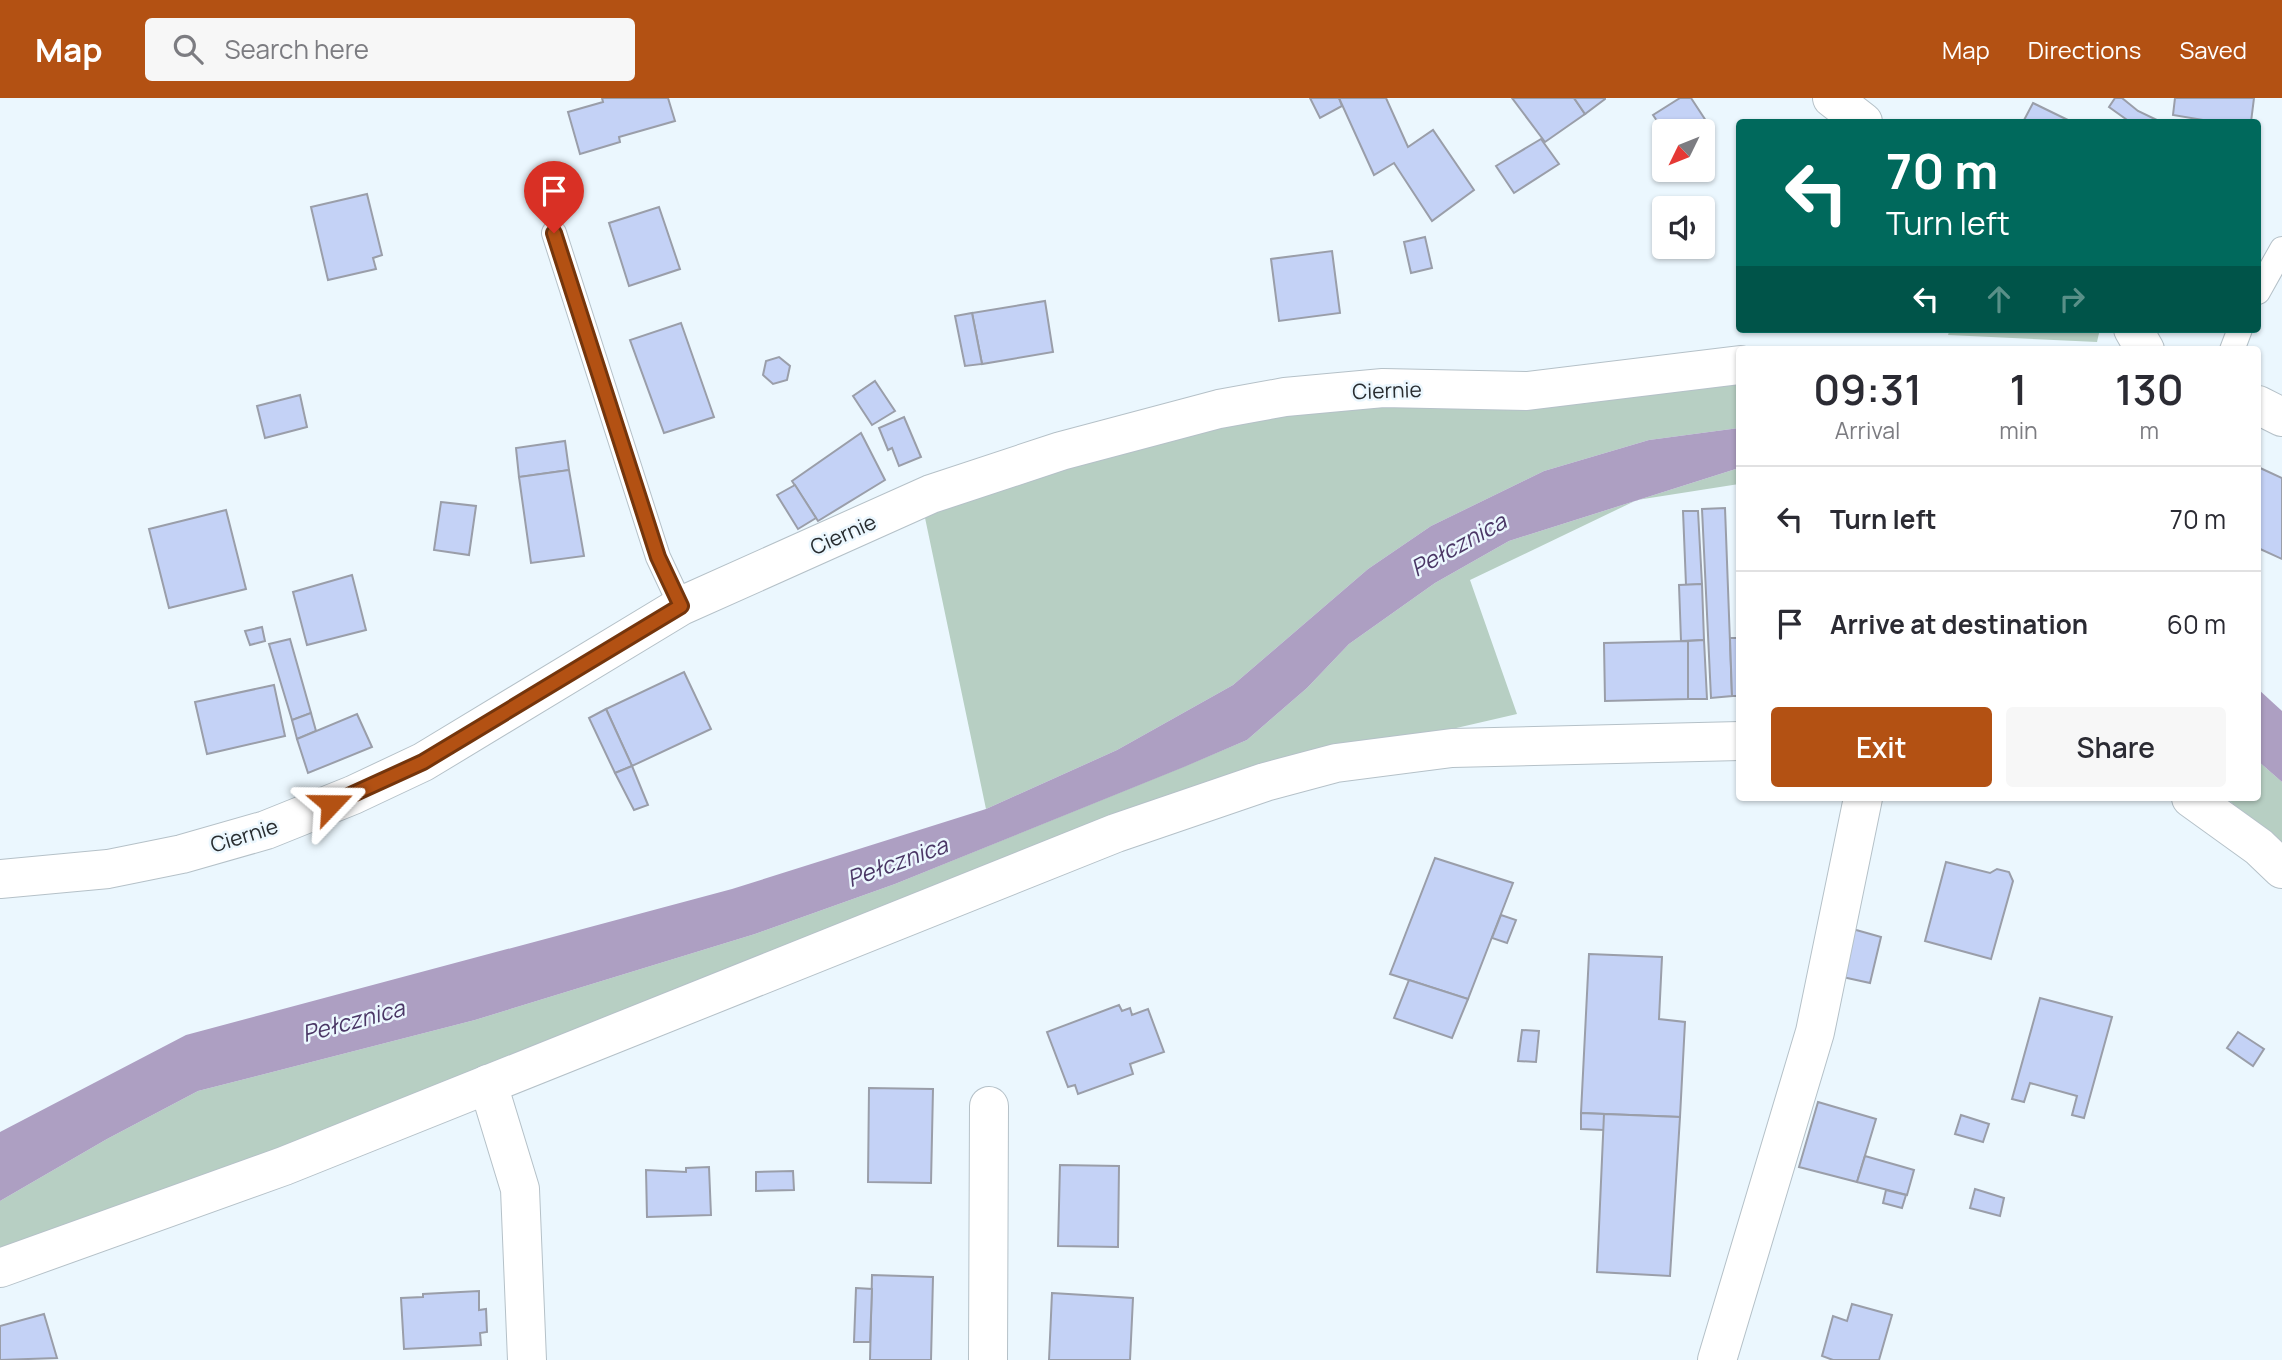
<!DOCTYPE html>
<html lang="en">
<head>
<meta charset="utf-8">
<style>
  :root { --surface:#fff; --page:#f7f7f7; --text:#2b2b33; --muted:#7c7c81; --line:#e1e1e2; --accent:#b35113 }
  body { margin:0; font-family:Manrope,sans-serif; background:var(--page); color:var(--text); height:100vh; display:flex; flex-direction:column; font-size:26px; white-space:nowrap }
  * { box-sizing:border-box; margin:0 }
  p { font-size:23px; color:var(--muted) }
  .icon { flex:none; width:38px; height:38px; fill:none; stroke:currentColor; stroke-width:2; stroke-linecap:round; stroke-linejoin:round }
  .map { position:relative; flex:1; overflow:hidden }
  .side { position:absolute; left:1736px; top:248px; width:525px; height:455px; display:flex; flex-direction:column; background:var(--surface); border-radius:7px; box-shadow:0 2px 5px #0004 }
  .side>* { flex:none }
  .guide { position:absolute; left:1736px; top:21px; width:525px; height:214px; border-radius:7px; box-shadow:0 2px 5px #0004; background:#00695c; color:#fff; overflow:hidden }
  .needle { width:46px; rotate:227deg }
  .tools { position:absolute; left:1652px; top:21px; display:grid; gap:14px }
  .tools a { display:grid; place-items:center; width:63px; height:63px; border-radius:7px; background:var(--surface); box-shadow:0 2px 5px #0004; font-size:35px }
  .pin { position:absolute; display:grid; place-items:center; width:60px; height:60px; color:#fff; margin:-72px -30px; border-radius:50% 50% 50% 0; rotate:-45deg; box-shadow:0 0 7px #0007 }
  .pin .icon { rotate:45deg }
  .me { position:absolute; width:77px; margin:-38px; rotate:67deg; stroke-linejoin:round; filter:drop-shadow(0 0 5px #0008) }
  .turn { display:flex; align-items:center; gap:24px; height:147px; padding:0 35px; font-size:32px }
  .turn .icon { width:91px; height:91px; stroke-width:2.5 }
  .turn b { display:block; font-size:49px; line-height:60px }
  .lanes { display:flex; align-items:center; height:66px; padding:0 35px; background:#0003; justify-content:center; gap:35px; direction:ltr }
  .lanes .off { opacity:.35 }
  .eta { display:flex; justify-content:space-evenly; align-items:center; height:119px; text-align:center }
  .eta b { font-size:42px; font-weight:600; line-height:49px }
  .action { display:flex; gap:14px; margin-top:auto; padding:14px 35px }
  .action a { flex:1; height:80px; border-radius:7px; background:var(--accent); color:#fff; font-size:28px; font-weight:600; line-height:80px; text-align:center }
  .action a+a { background:var(--page); color:var(--text) }
  ul { padding:0; list-style:none }
  li { display:flex; align-items:center; gap:21px; height:105px; padding:0 35px; border-top:2px solid var(--line) }
  li div { flex:1 }
  li b { display:block; font-size:26px }
  li em { font-style:normal }
  header { display:flex; align-items:center; gap:42px; box-sizing:border-box; height:98px; padding:0 35px; background:var(--accent); color:#fff }
  header strong { font-size:33px }
  nav { display:flex; gap:38px; margin-inline-start:auto; font-size:24px }
  .search { width:490px; height:63px; background:var(--page); display:flex; align-items:center; gap:18px; box-sizing:border-box; padding:0 24px; border-radius:7px; color:var(--muted); font-size:26px }
  .map>svg:first-child { display:block }
</style>
</head>
<body>
<header>
<strong>Map</strong>
<div class="search"><svg class="icon" aria-label="search" viewBox="0 0 24 24"><circle cx="10" cy="10" r="6"/><path d="M15 15l6 6"/></svg>Search here</div>
<nav><a>Map</a><a>Directions</a><a>Saved</a></nav>
</header>
<div class="map">
<svg width="2282" height="1262" viewBox="0 0 2282 1262">
  <rect width="100%" height="100%" fill="#ebf7fe"/>
  <g fill="#b7cfc3">
    <polygon points="1950,231 2100,231 2097,244 1948,237"/>
    <polygon points="1739,280 1739,330 1649,342 1544,373 1431,428 1368,471 1233,587 1117,652 986,711 924,415 1059,370 1223,325 1381,307 1530,309 1589,305"/>
    <polygon points="1739,370 1739,386 1637,402 1470,482 1517,616 1452,631 1335,646 1188,690 275,1051 0,1151 0,1103 107,1041 198,993 475,922 755,836 895,786 1183,669 1247,642 1307,590 1349,546 1435,485 1509,443"/>
    <polygon points="2258,663 2282,684 2282,747 2226,700 2258,700"/>
  </g>
  <g fill="#ad9fc2">
    <polygon points="1739,330 1739,370 1509,443 1435,485 1349,546 1307,590 1247,642 1184,669 895,786 755,836 475,922 198,993 107,1041 0,1103 0,1034 186,937 732,791 986,711 1117,652 1233,587 1368,471 1431,428 1544,373 1649,342"/>
    <polygon points="2258,591 2282,613 2282,684 2258,663"/>
  </g>
  <g fill="#c4d2f6" stroke="#9a9ea9" stroke-width="2">
    <polygon points="602,0 668,0 675,23 619,39 620,44 580,56 568,14 603,4"/>
    <polygon points="1310,0 1339,0 1342,8 1320,20"/>
    <polygon points="1339,0 1386,0 1408,49 1433,32 1474,92 1432,123 1394,65 1374,77"/>
    <polygon points="1512,0 1574,0 1585,16 1545,44"/>
    <polygon points="1574,0 1605,0 1605,1 1585,16"/>
    <polygon points="1680,0 1691,0 1712,32 1703,38 1703,33 1664,33 1653,17"/>
    <polygon points="2115,0 2122,0 2138,13 2161,24 2130,24 2109,9"/>
    <polygon points="2175,0 2254,0 2251,24 2203,22 2173,17"/>
    <polygon points="2033,5 2072,24 2023,24"/>
    <polygon points="1541,41 1559,66 1514,95 1496,68"/>
    <polygon points="367,96 382,157 373,160 376,171 328,182 311,109"/>
    <polygon points="659,109 680,171 629,188 609,125"/>
    <polygon points="1425,139 1432,170 1411,175 1404,144"/>
    <polygon points="1332,153 1340,215 1279,223 1271,161"/>
    <polygon points="1045,203 1053,254 982,266 972,215"/>
    <polygon points="972,215 982,266 965,268 955,218"/>
    <polygon points="681,225 714,319 664,335 630,242"/>
    <polygon points="779,259 790,268 787,282 773,286 763,277 766,263"/>
    <polygon points="875,283 895,313 872,327 853,298"/>
    <polygon points="300,297 307,329 265,340 257,308"/>
    <polygon points="904,319 921,359 899,368 892,350 888,352 879,330"/>
    <polygon points="861,335 885,382 818,423 792,383"/>
    <polygon points="565,343 569,372 519,379 516,350"/>
    <polygon points="2258,369 2282,380 2282,461 2258,450"/>
    <polygon points="569,372 584,458 531,465 519,379"/>
    <polygon points="795,387 816,420 798,431 777,397"/>
    <polygon points="441,404 476,408 469,457 434,452"/>
    <polygon points="1725,410 1732,598 1711,600 1702,411"/>
    <polygon points="226,412 246,491 169,510 149,431"/>
    <polygon points="1683,413 1698,413 1702,486 1686,487"/>
    <polygon points="352,477 366,532 307,547 293,494"/>
    <polygon points="1702,486 1704,542 1681,543 1679,487"/>
    <polygon points="262,529 265,543 250,547 245,533"/>
    <polygon points="1730,540 1740,540 1740,598 1732,598"/>
    <polygon points="290,541 311,615 292,622 269,546"/>
    <polygon points="1704,542 1707,601 1688,601 1688,543"/>
    <polygon points="1688,543 1688,601 1605,603 1604,545"/>
    <polygon points="684,574 711,631 632,668 606,611"/>
    <polygon points="274,587 285,638 207,656 195,604"/>
    <polygon points="606,611 632,668 615,675 589,620"/>
    <polygon points="311,615 316,633 297,641 292,622"/>
    <polygon points="357,616 372,649 308,675 297,641"/>
    <polygon points="632,668 648,707 634,712 615,675"/>
    <polygon points="1435,760 1513,785 1468,901 1390,876"/>
    <polygon points="1946,764 1990,775 1997,771 2009,774 2013,783 1991,861 1925,843"/>
    <polygon points="1501,817 1516,822 1507,845 1492,840"/>
    <polygon points="1849,830 1881,839 1870,885 1838,878"/>
    <polygon points="1589,856 1662,859 1659,921 1685,924 1680,1019 1581,1015"/>
    <polygon points="1409,882 1468,901 1452,940 1394,920"/>
    <polygon points="2040,900 2112,919 2084,1020 2072,1017 2077,998 2030,985 2024,1004 2012,1001"/>
    <polygon points="1119,907 1122,913 1130,910 1132,917 1148,911 1164,954 1130,966 1133,976 1078,996 1075,987 1068,989 1047,934"/>
    <polygon points="1522,932 1539,933 1536,964 1518,963"/>
    <polygon points="2238,934 2264,951 2253,968 2227,950"/>
    <polygon points="869,990 933,991 931,1085 868,1084"/>
    <polygon points="1818,1004 1876,1021 1857,1084 1799,1069"/>
    <polygon points="1581,1015 1604,1016 1604,1032 1581,1031"/>
    <polygon points="1604,1016 1680,1019 1670,1178 1597,1174"/>
    <polygon points="1961,1017 1989,1026 1983,1044 1955,1036"/>
    <polygon points="1865,1058 1914,1072 1907,1097 1857,1084"/>
    <polygon points="1060,1067 1119,1068 1118,1149 1058,1148"/>
    <polygon points="709,1069 711,1117 647,1119 646,1072 686,1074 686,1070"/>
    <polygon points="793,1073 794,1092 756,1093 756,1074"/>
    <polygon points="1975,1091 2004,1100 2000,1118 1970,1110"/>
    <polygon points="1886,1092 1906,1097 1902,1110 1883,1105"/>
    <polygon points="872,1177 933,1179 931,1262 870,1262"/>
    <polygon points="856,1190 872,1191 870,1244 854,1244"/>
    <polygon points="479,1193 479,1212 486,1211 487,1234 480,1235 481,1247 404,1251 401,1200 423,1199 423,1196"/>
    <polygon points="1052,1195 1133,1200 1130,1262 1049,1262"/>
    <polygon points="1852,1206 1892,1217 1879,1262 1833,1262 1822,1258 1833,1218 1847,1223"/>
    <polygon points="44,1216 57,1260 0,1262 0,1228"/>
  </g>
  <g fill="none" stroke-linecap="round" stroke-linejoin="round">
    <defs>
      <g id="service">
        <polyline points="554,135 658,459 681,508"/>
        <polyline points="2258,194 2282,151"/>
        <polyline points="2232,252 2240,231"/>
      </g>
      <g id="minor">
        <polyline points="1832,0 1863,24"/>
        <polyline points="2133,231 2145,252"/>
        <polyline points="2258,307 2282,319"/>
        <polyline points="0,781 108,771 182,756 266,732 353,697 423,664 681,508 931,396 1061,353 1219,311 1285,299 1383,290 1527,293 1740,267"/>
        <polyline points="488,986 520,1091 527,1262"/>
        <polyline points="988,1262 989,1008"/>
        <polyline points="1717,1262 1815,934 1863,700"/>
      </g>
      <g id="tertiary">
        <polyline points="2191,700 2259,749 2282,771"/>
        <polyline points="0,1170 284,1068 1116,735 1265,684 1336,665 1452,650 1740,643"/>
      </g>
    </defs>
    <use href="#service" stroke="#b5c1c8" stroke-width="26"/>
    <use href="#minor" stroke="#b5c1c8" stroke-width="40"/>
    <use href="#tertiary" stroke="#b5c1c8" stroke-width="40"/>
    <use href="#service" stroke="#fff" stroke-width="24"/>
    <use href="#minor" stroke="#fff" stroke-width="38"/>
    <use href="#tertiary" stroke="#fff" stroke-width="38"/>
  </g>
  <g fill="none" stroke-linecap="round" stroke-linejoin="round">
    <defs>
      <polyline id="route" points="331,706 423,664 681,508 658,459 554,135"/>
    </defs>
    <use href="#route" stroke="#74350c" stroke-width="18"/>
    <use href="#route" stroke="#b35113" stroke-width="12"/>
  </g>
  <g text-anchor="middle" dominant-baseline="central" stroke-width="5" stroke-linejoin="round" paint-order="stroke">
    <g font-size="21" fill="#282c2f" stroke="#ebf7fe">
      <text transform="translate(1387 292) rotate(-2)">Ciernie</text>
      <text transform="translate(843 436) rotate(-24)">Ciernie</text>
      <text transform="translate(244 737) rotate(-17)">Ciernie</text>
    </g>
    <g font-size="23" font-style="italic" fill="#4a3665" stroke="#ebf7fe">
      <text transform="translate(1458 446) rotate(-29)">Pełcznica</text>
      <text transform="translate(897 763) rotate(-20)">Pełcznica</text>
      <text transform="translate(353 922) rotate(-15)">Pełcznica</text>
    </g>
  </g>
</svg>
<div class="tools">
<a><svg class="needle" viewBox="-14 -14 28 28"><path d="M0-13l5 13h-10z" fill="#e53935"/><path d="M0 13l5-13h-10z" fill="#7c7c81"/></svg></a>
<a><svg class="icon" aria-label="sound" viewBox="0 0 24 24"><path d="M4 9h4l5-4v14l-5-4H4zM17 9q2 3 0 6"/></svg></a>
</div>
<div class="pin" style="left:554px;top:135px;background:#d93025"><svg class="icon" aria-label="arrive" viewBox="0 0 24 24"><path d="M6 21V4h12l-3 4 3 4H6"/></svg></div>
<svg class="me" style="left:331px;top:706px" viewBox="-20 -20 40 40"><path d="M0-17L14 15 0 8-14 15z" fill="#b35113" stroke="#fff" stroke-width="4"/></svg>
<div class="guide">
<div class="turn"><svg class="icon" aria-label="left" viewBox="0 0 24 24"><path d="M17 20v-9H6M10 6l-5 5 5 5"/></svg><div><b>70 m</b>Turn left</div></div>
<div class="lanes"><svg class="icon" aria-label="left" viewBox="0 0 24 24"><path d="M17 20v-9H6M10 6l-5 5 5 5"/></svg><svg class="icon off" aria-label="ahead" viewBox="0 0 24 24"><path d="M12 20V5M6 11l6-6 6 6"/></svg><svg class="icon off" aria-label="right" viewBox="0 0 24 24"><path d="M7 20v-9h11M14 6l5 5-5 5"/></svg></div>
</div>
<section class="side">
<div class="eta">
<div><b>09:31</b><p>Arrival</p></div>
<div><b>1</b><p>min</p></div>
<div><b>130</b><p>m</p></div>
</div>
<ul>
<li><svg class="icon" aria-label="left" viewBox="0 0 24 24"><path d="M17 20v-9H6M10 6l-5 5 5 5"/></svg><div><b>Turn left</b></div><em>70 m</em></li>
<li><svg class="icon" aria-label="arrive" viewBox="0 0 24 24"><path d="M6 21V4h12l-3 4 3 4H6"/></svg><div><b>Arrive at destination</b></div><em>60 m</em></li>
</ul>
<div class="action"><a>Exit</a><a>Share</a></div>
</section>
</div>
</body>
</html>
